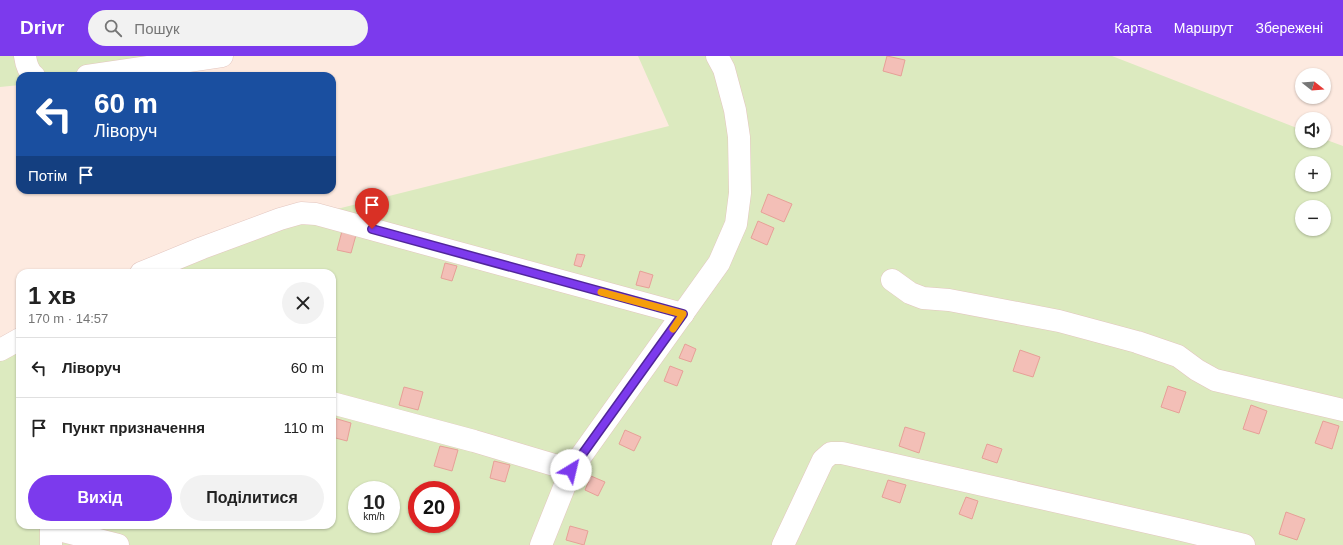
<!DOCTYPE html>
<html lang="uk">
<head>
<meta charset="utf-8">
<style>
  :root { --surface:#fff; --page:#f2f2f2; --text:#222; --muted:#767676; --line:#e0e0e0; --accent:#7c3aed }
  body { margin:0; font-family:Helvetica,sans-serif; background:var(--page); color:var(--text); height:100vh; display:flex; flex-direction:column; font-size:15px; white-space:nowrap }
  * { box-sizing:border-box; margin:0 }
  p { font-size:13px; color:var(--muted) }
  .icon { flex:none; width:22px; height:22px; fill:none; stroke:currentColor; stroke-width:2; stroke-linecap:round; stroke-linejoin:round }
  .map { position:relative; flex:1; overflow:hidden }
  .drawer { position:absolute; left:16px; top:213px; width:320px; height:260px; display:flex; flex-direction:column; background:var(--surface); border-radius:12px; box-shadow:0 1px 3px #0004 }
  .drawer>* { flex:none }
  .banner { position:absolute; left:16px; top:16px; width:320px; height:122px; border-radius:12px; box-shadow:0 1px 3px #0004; background:#1a4fa0; color:#fff; overflow:hidden }
  .needle { width:26px; rotate:107deg }
  .controls { position:absolute; left:1295px; top:12px; display:grid; gap:8px }
  .controls a { display:grid; place-items:center; width:36px; height:36px; border-radius:50%; background:var(--surface); box-shadow:0 1px 3px #0004; font-size:20px }
  .speed { position:absolute; left:348px; top:425px; display:flex; gap:8px; font-size:20px; font-weight:700; text-align:center }
  .speed>* { display:grid; place-content:center; width:52px; height:52px; border-radius:50%; background:var(--surface); box-shadow:0 1px 3px #0004; line-height:1 }
  .speed small { font-size:10px; font-weight:400 }
  .speed .limit { border:6px solid #d22; background:#fff; color:#111 }
  .pin { position:absolute; display:grid; place-items:center; width:34px; height:34px; color:#fff; margin:-41px -17px; border-radius:50% 50% 50% 0; rotate:-45deg; box-shadow:0 0 4px #0007 }
  .pin .icon { rotate:45deg }
  .me { position:absolute; width:44px; margin:-22px; rotate:36deg; stroke-linejoin:round; filter:drop-shadow(0 0 3px #0008) }
  .turn { display:flex; align-items:center; gap:14px; height:84px; padding:0 12px; font-size:18px }
  .turn .icon { width:52px; height:52px; stroke-width:2.5 }
  .turn b { display:block; font-size:28px; line-height:34px }
  .then { display:flex; align-items:center; height:38px; padding:0 12px; background:#0003; gap:8px; font-size:15px }
  .round { display:grid; place-items:center; flex:none; width:42px; height:42px; border-radius:21px; background:var(--page) }
  .overview { display:flex; align-items:center; justify-content:space-between; height:68px; padding:0 12px }
  h1 { font-size:24px; font-weight:600; line-height:30px }
  .cta { display:flex; gap:8px; margin-top:auto; padding:8px 12px }
  .cta a { flex:1; height:46px; border-radius:24px; background:var(--accent); color:#fff; font-size:16px; font-weight:600; line-height:46px; text-align:center }
  .cta a+a { background:var(--page); color:var(--text) }
  ul { padding:0; list-style:none }
  li { display:flex; align-items:center; gap:12px; height:60px; padding:0 12px; border-top:1px solid var(--line) }
  li div { flex:1 }
  li b { display:block; font-size:15px }
  li em { font-style:normal }
  header { display:flex; align-items:center; gap:24px; box-sizing:border-box; height:56px; padding:0 20px; background:var(--accent); color:#fff }
  header strong { font-size:19px }
  nav { display:flex; gap:22px; margin-inline-start:auto; font-size:14px }
  .search { width:280px; height:36px; background:var(--page); display:flex; align-items:center; gap:10px; box-sizing:border-box; padding:0 14px; border-radius:22px; color:var(--muted); font-size:15px }
  .map>svg:first-child { display:block }
</style>
</head>
<body>
<header>
<strong>Drivr</strong>
<div class="search"><svg class="icon" aria-label="search" viewBox="0 0 24 24"><circle cx="10" cy="10" r="6"/><path d="M15 15l6 6"/></svg>Пошук</div>
<nav><a>Карта</a><a>Маршрут</a><a>Збережені</a></nav>
</header>
<div class="map">
<svg width="1343" height="489" viewBox="0 0 1343 489">
  <rect width="100%" height="100%" fill="#fdeae0"/>
  <g fill="#dceabf" fill-rule="evenodd">
    <polygon points="0,0 222,0 87,20 20,20 20,29 0,31"/>
    <path d="M638,0H1112L1302,74V85H1324V83L1343,90V489H0V299L20,283V469H332V217H141L317,158L669,70ZM1302,107H1324V129H1302ZM1302,151H1324V173H1302ZM357,434H391V468H357ZM417,434H451V468H417Z"/>
  </g>
  <g fill="#f3bfb7" stroke="#e6a097">
    <polygon points="887,0 905,4 901,20 883,15"/>
    <polygon points="768,138 792,148 784,166 761,156"/>
    <polygon points="758,165 774,172 767,189 751,182"/>
    <polygon points="342,175 356,179 351,197 337,194"/>
    <polygon points="577,198 585,199 581,211 574,209"/>
    <polygon points="445,207 457,210 452,225 441,222"/>
    <polygon points="640,215 653,219 649,232 636,229"/>
    <polygon points="685,288 696,293 691,306 679,302"/>
    <polygon points="1020,294 1040,301 1033,321 1013,315"/>
    <polygon points="670,310 683,315 677,330 664,325"/>
    <polygon points="1168,330 1186,336 1179,357 1161,351"/>
    <polygon points="404,331 423,336 418,354 399,349"/>
    <polygon points="1251,349 1267,355 1259,378 1243,373"/>
    <polygon points="334,362 351,367 347,385 332,381 332,369"/>
    <polygon points="1323,365 1339,370 1332,393 1315,387"/>
    <polygon points="905,371 925,377 919,397 899,390"/>
    <polygon points="625,374 641,381 634,395 619,388"/>
    <polygon points="987,388 1002,393 997,407 982,402"/>
    <polygon points="440,390 458,394 452,415 434,410"/>
    <polygon points="494,405 510,409 505,426 490,422"/>
    <polygon points="591,420 605,426 598,440 585,434"/>
    <polygon points="888,424 906,429 900,447 882,441"/>
    <polygon points="966,441 978,445 972,463 959,458"/>
    <polygon points="1286,456 1305,463 1297,484 1279,478"/>
    <polygon points="570,470 588,475 584,489 566,484"/>
  </g>
  <g fill="none" stroke-linecap="round" stroke-linejoin="round">
    <defs>
      <g id="minor">
        <path d="M25,0C26,8 28,15 34,20"/>
        <polyline points="87,20 222,0"/>
        <polyline points="141,217 202,192 280,163 301,157 316,158 683,258"/>
        <polyline points="892,224 910,237 923,242 949,244 1059,265 1137,286 1178,300 1197,314 1215,324 1343,354"/>
        <polyline points="0,294 20,283"/>
        <polyline points="332,347 474,385 571,414"/>
        <polyline points="51,489 51,472 118,489"/>
        <polyline points="541,489 571,414 719,207 736,168 740,137 739,81 735,54 724,13 717,0"/>
        <polyline points="783,489 823,404 831,397 842,397 1182,474 1244,489"/>
      </g>
    </defs>
    <use href="#minor" stroke="#e3c6bf" stroke-width="23"/>
    <use href="#minor" stroke="#fff" stroke-width="22"/>
  </g>
  <g fill="none" stroke-linecap="round" stroke-linejoin="round">
    <defs>
      <polyline id="route" points="372,173 683,258 571,414"/>
    </defs>
    <use href="#route" stroke="#51269a" stroke-width="10"/>
    <use href="#route" stroke="#7c3aed" stroke-width="7"/>
    <polyline stroke="#f59e0b" stroke-width="7" points="601,236 683,258 673,273"/>
  </g>
</svg>
<div class="controls">
<a><svg class="needle" viewBox="-14 -14 28 28"><path d="M0-13l5 13h-10z" fill="#e53935"/><path d="M0 13l5-13h-10z" fill="#767676"/></svg></a>
<a><svg class="icon" aria-label="sound" viewBox="0 0 24 24"><path d="M4 9h4l5-4v14l-5-4H4zM17 9q2 3 0 6"/></svg></a>
<a>+</a>
<a>−</a>
</div>
<div class="speed"><div>10<small>km/h</small></div><div class="limit">20</div></div>
<div class="pin" style="left:372px;top:173px;background:#d93025"><svg class="icon" aria-label="arrive" viewBox="0 0 24 24"><path d="M6 21V4h12l-3 4 3 4H6"/></svg></div>
<svg class="me" style="left:571px;top:414px" viewBox="-20 -20 40 40"><circle r="19" fill="#fff"/><path d="M0-13L10 11 0 6-10 11z" fill="#7c3aed"/></svg>
<div class="banner">
<div class="turn"><svg class="icon" aria-label="left" viewBox="0 0 24 24"><path d="M17 20v-9H6M10 6l-5 5 5 5"/></svg><div><b>60 m</b>Ліворуч</div></div>
<div class="then">Потім<svg class="icon" aria-label="arrive" viewBox="0 0 24 24"><path d="M6 21V4h12l-3 4 3 4H6"/></svg></div>
</div>
<section class="drawer">
<div class="overview"><div><h1>1 хв</h1><p>170 m · 14:57</p></div><a class="round"><svg class="icon" aria-label="close" viewBox="0 0 24 24"><path d="M6 6l12 12M18 6L6 18"/></svg></a></div>
<ul>
<li><svg class="icon" aria-label="left" viewBox="0 0 24 24"><path d="M17 20v-9H6M10 6l-5 5 5 5"/></svg><div><b>Ліворуч</b></div><em>60 m</em></li>
<li><svg class="icon" aria-label="arrive" viewBox="0 0 24 24"><path d="M6 21V4h12l-3 4 3 4H6"/></svg><div><b>Пункт призначення</b></div><em>110 m</em></li>
</ul>
<div class="cta"><a>Вихід</a><a>Поділитися</a></div>
</section>
</div>
</body>
</html>
